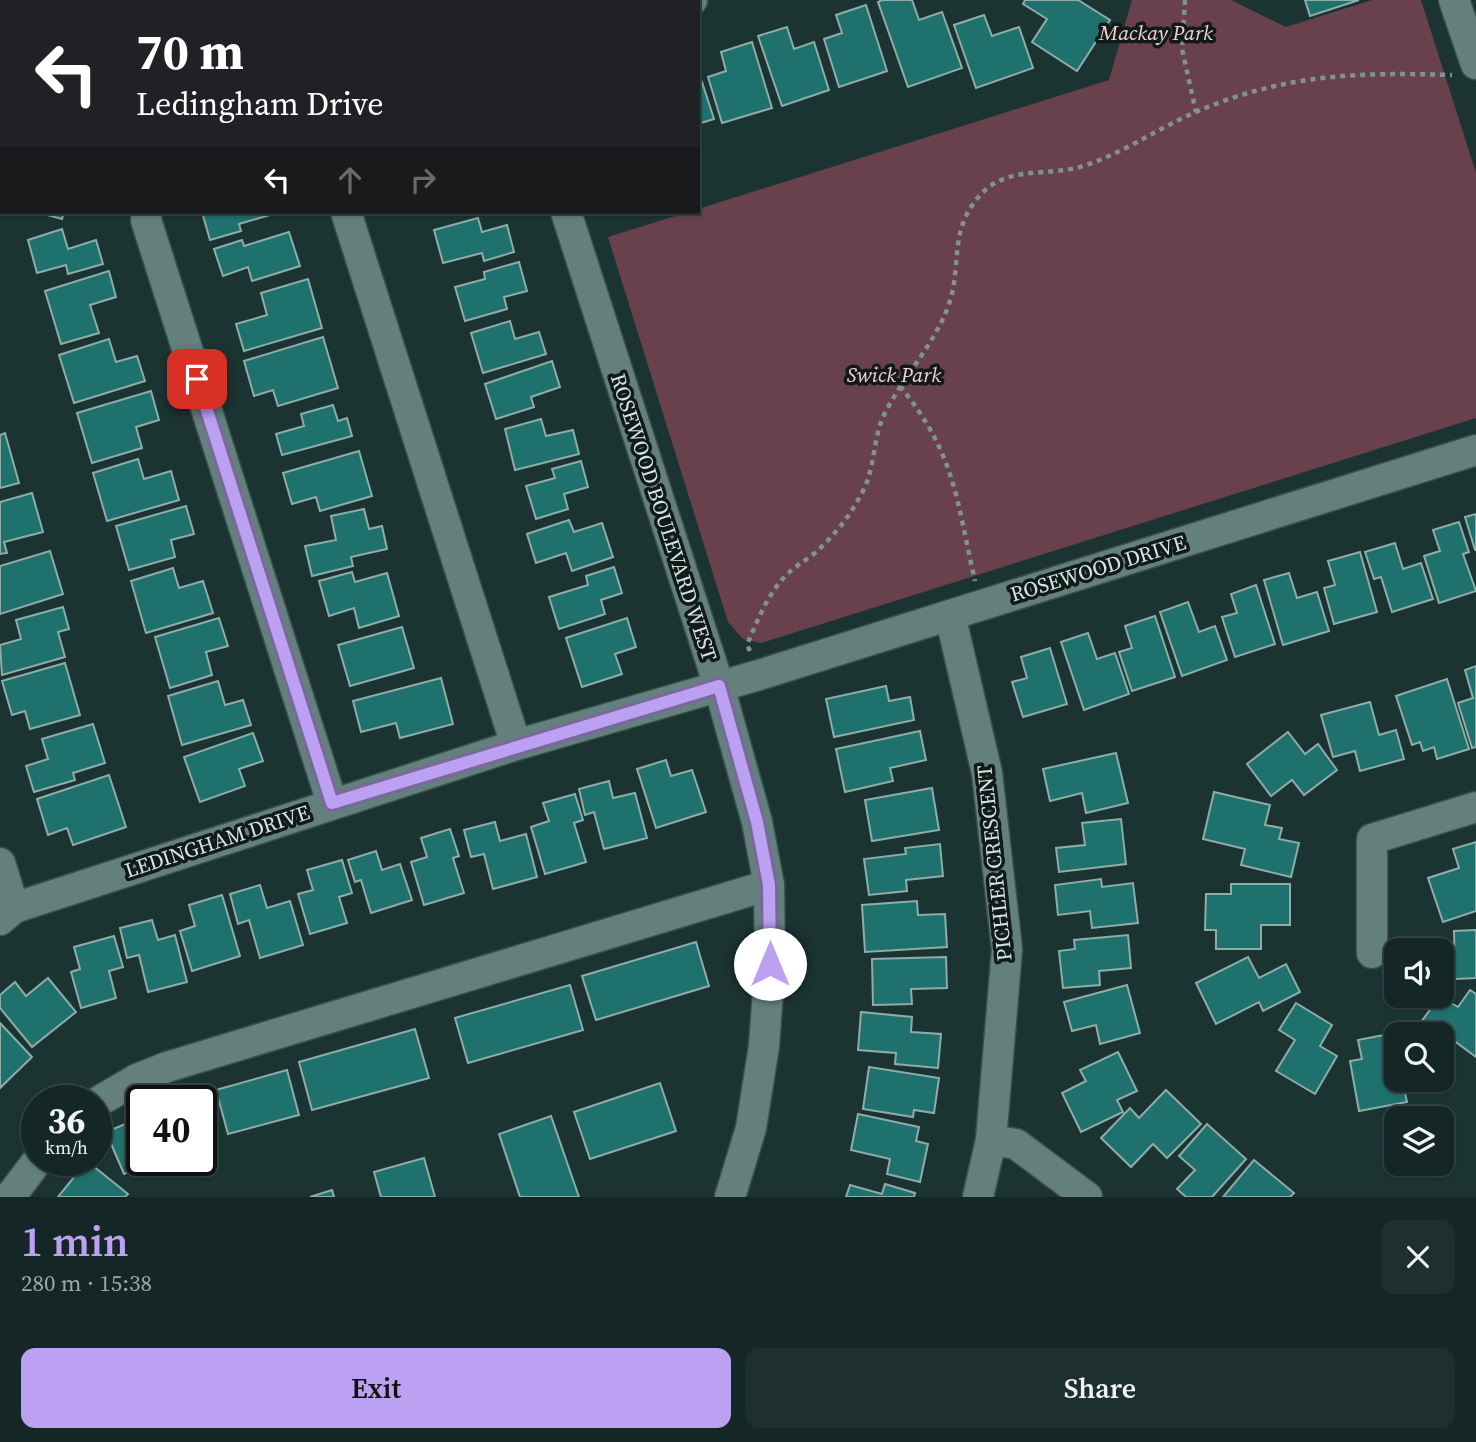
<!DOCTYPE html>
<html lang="en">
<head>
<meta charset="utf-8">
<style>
  :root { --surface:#142726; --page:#1d2f2e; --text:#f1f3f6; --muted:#9da5a7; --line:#334443; --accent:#bca0f2 }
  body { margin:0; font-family:"Source Serif 4",serif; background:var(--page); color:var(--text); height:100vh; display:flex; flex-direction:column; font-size:26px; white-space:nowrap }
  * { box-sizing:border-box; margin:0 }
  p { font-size:23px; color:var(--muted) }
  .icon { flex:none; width:38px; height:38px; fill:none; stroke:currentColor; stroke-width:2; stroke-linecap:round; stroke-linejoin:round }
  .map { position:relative; height:1197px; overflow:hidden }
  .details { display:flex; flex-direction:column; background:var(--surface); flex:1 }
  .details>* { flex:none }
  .top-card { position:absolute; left:0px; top:0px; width:700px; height:214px; box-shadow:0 2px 5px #0004,0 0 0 2px var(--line); background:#202124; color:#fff; overflow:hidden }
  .fabs { position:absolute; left:1384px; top:938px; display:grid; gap:14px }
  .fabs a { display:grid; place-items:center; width:70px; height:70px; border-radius:14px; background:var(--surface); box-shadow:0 2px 5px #0004,0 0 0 2px var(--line); font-size:35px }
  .speed { position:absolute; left:21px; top:1085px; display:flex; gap:14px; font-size:35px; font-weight:700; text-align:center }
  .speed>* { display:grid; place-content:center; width:91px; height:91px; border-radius:50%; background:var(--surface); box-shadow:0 2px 5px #0004,0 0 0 2px var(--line); line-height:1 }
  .speed small { font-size:18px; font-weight:400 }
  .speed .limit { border:4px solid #111; border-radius:10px; background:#fff; color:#111 }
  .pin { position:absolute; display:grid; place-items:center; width:60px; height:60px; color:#fff; margin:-30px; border-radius:14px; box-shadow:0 4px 10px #0006 }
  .me { position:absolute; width:77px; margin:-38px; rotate:0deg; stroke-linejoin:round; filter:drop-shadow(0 0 5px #0008) }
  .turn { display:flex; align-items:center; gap:24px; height:147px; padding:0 21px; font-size:32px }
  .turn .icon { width:91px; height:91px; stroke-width:2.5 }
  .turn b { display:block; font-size:49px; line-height:60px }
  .lanes { display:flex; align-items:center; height:66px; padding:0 21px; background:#0003; justify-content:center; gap:35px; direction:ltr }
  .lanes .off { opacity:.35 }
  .round { display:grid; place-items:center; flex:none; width:74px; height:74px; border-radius:14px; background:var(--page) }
  .head { display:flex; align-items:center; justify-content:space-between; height:119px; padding:0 21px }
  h1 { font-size:42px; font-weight:600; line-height:52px; color:var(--accent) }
  .cta { display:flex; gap:14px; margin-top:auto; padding:14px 21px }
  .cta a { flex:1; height:80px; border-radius:14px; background:var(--accent); color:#111; font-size:28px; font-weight:600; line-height:80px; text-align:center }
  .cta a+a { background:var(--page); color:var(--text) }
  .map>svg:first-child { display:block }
</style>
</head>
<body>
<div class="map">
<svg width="1476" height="1197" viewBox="0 0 1476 1197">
  <rect width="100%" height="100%" fill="#1b3432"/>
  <polygon fill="#69414d" points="1132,0 1231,0 1286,27 1372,0 1421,0 1476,173 1476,418 761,643 743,639 728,622 608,237 688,212 698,212 698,209 1109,80"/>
  <g fill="#1e716c" stroke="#8faca9" stroke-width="2">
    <polygon points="0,0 14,2 2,2 0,41"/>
    <polygon points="281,0 327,0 328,2 276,2"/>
    <polygon points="334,0 393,0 394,2 334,2"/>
    <rect x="399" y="0" width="32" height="2"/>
    <polygon points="882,0 912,0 919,20 942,12 962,68 908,87 878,2"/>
    <polygon points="1025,0 1078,0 1110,20 1077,71 1032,42 1047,19 1023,4"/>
    <polygon points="1305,0 1359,0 1310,16"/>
    <polygon points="866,5 887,71 839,87 824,39 842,33 836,15"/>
    <polygon points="984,15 992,36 1019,27 1033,68 976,88 954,25"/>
    <polygon points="787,27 794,49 814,42 829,90 782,106 758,36"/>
    <polygon points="752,42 772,108 722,123 708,77 726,71 721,52"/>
    <polygon points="702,82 714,119 698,124 698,84"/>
    <polygon points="36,212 64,212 62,219"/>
    <polygon points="202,212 277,212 277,213 239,224 241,231 210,240"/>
    <polygon points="478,218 482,232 507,225 514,252 484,261 482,253 443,263 434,230"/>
    <polygon points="62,229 68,249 96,240 103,264 68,274 66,265 37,273 28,240"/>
    <polygon points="289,232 300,266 252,281 248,267 223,276 214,249 242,240 244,246"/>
    <polygon points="519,262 527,291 504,297 507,309 465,321 455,287 485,279 484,272"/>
    <polygon points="109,271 116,297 90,305 99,333 61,344 45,291"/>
    <polygon points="308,279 322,328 244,351 236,324 267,315 261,293"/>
    <polygon points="510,321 515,339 539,332 546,354 483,373 471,333"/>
    <polygon points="323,337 338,388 278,406 273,390 254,396 244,361"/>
    <polygon points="109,339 116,362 137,356 145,381 74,403 59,355"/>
    <polygon points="552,361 560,387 531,397 534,407 496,419 485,384"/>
    <polygon points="151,391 159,420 136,427 142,448 92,463 77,413"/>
    <polygon points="333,405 338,421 347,418 352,436 282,455 276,434 304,426 301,414"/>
    <polygon points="541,419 546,436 573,430 579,454 515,470 505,429"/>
    <polygon points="5,433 19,483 0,488 0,435"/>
    <polygon points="359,451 372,496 320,511 316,497 292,504 283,473"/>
    <polygon points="138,459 144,479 171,471 179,500 107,521 93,473"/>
    <polygon points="581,461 588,487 564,494 568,509 536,519 526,486 555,478 552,469"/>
    <polygon points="32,493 43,532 4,542 7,553 0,554 0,502"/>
    <polygon points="186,506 194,534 171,540 175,557 129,570 116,526"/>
    <polygon points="364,509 369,529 382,526 387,549 351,557 353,566 312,576 305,546 336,540 331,516"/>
    <polygon points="1476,514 1476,550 1475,550 1465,517"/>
    <polygon points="569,520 574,532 602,523 613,557 572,571 566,553 536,563 527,534"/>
    <polygon points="1459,522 1469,552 1463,554 1476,591 1439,603 1424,556 1440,551 1433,530"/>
    <polygon points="1395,543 1403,569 1421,563 1433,599 1392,612 1381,577 1374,579 1365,552"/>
    <polygon points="50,551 63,594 0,614 0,566"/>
    <polygon points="1360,552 1377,612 1334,624 1324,588 1335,585 1328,561"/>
    <polygon points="614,567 622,593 601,600 605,614 559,629 549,597 588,585 586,576"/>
    <polygon points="173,568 179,588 203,581 213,613 146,633 131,581"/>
    <polygon points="352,572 355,582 387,573 399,616 359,628 354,608 329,616 319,581"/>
    <polygon points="1289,573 1297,598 1317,592 1329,631 1283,645 1264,580"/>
    <polygon points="1256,585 1275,644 1235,657 1222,617 1237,613 1231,594"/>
    <polygon points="1188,602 1199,632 1215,626 1227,660 1182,676 1160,612"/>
    <polygon points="63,607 69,629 58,632 65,657 2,675 0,645 21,639 16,620"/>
    <polygon points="1155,616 1175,677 1132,691 1119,652 1132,648 1125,626"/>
    <polygon points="219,618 228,646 206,652 212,675 170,688 155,637"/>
    <polygon points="627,618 636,647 615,654 622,674 582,687 566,638"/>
    <polygon points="402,627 414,668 350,686 338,645"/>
    <polygon points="1088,633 1097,659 1115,653 1129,694 1084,710 1061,642"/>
    <polygon points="1050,648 1067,704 1023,717 1012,682 1027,678 1021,657"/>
    <polygon points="65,663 80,715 30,729 25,711 12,715 2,681"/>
    <polygon points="1476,666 1476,747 1472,748 1458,703 1473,698 1465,670"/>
    <polygon points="441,678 453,724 400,738 396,723 361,732 353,701"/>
    <polygon points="1447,679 1469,749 1437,759 1434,747 1423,751 1420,742 1412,745 1396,696"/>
    <polygon points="218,681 225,705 243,700 251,725 182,745 168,696"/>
    <polygon points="886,686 889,701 910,697 914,720 834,737 826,699"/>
    <polygon points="1370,702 1379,735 1396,730 1404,759 1360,771 1355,751 1333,757 1321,715"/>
    <polygon points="93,724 105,763 73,773 75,780 34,792 26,766 48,759 42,739"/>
    <polygon points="920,731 926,760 890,768 893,781 845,792 836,749"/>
    <polygon points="1288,732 1305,754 1318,744 1337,770 1304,795 1292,780 1271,796 1247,764"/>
    <polygon points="253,733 263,761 239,769 245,786 200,802 184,757"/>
    <polygon points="1116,753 1128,803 1086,813 1082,793 1050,801 1043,769"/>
    <polygon points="666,760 671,776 692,770 706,812 656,828 637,769"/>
    <polygon points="109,775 126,827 73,845 67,828 48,835 37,799"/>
    <polygon points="609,781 613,798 635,793 647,838 604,849 594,812 585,815 579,789"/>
    <polygon points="932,788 939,830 872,841 865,800"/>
    <polygon points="1214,792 1270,805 1265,825 1282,828 1279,839 1299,843 1291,877 1241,865 1245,849 1203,839"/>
    <polygon points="575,794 583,820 574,823 586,862 545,874 531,827 549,821 543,803"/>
    <polygon points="1121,819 1126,864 1059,872 1056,848 1085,845 1082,823"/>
    <polygon points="495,822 500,841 526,834 537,877 493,889 484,854 471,857 464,830"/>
    <polygon points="450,829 459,856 453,858 464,893 424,905 411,862 427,857 421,838"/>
    <polygon points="1476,842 1476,911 1443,922 1428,878 1459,868 1453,849"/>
    <polygon points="940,844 943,876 906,880 907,891 869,895 864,859 906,854 905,848"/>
    <polygon points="376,851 382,870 400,864 412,900 371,913 361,880 355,882 348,860"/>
    <polygon points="342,860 352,893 339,897 347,923 310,934 298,894 313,890 307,870"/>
    <polygon points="1101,879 1102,887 1133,883 1138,923 1092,928 1090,911 1058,915 1055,885"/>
    <polygon points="1231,884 1290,884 1290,925 1261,925 1261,949 1216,949 1216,930 1205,930 1206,894 1231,894"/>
    <polygon points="260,885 267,908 290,901 303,945 260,958 249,920 238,924 230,894"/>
    <polygon points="222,895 240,956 192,971 180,931 195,926 189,905"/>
    <polygon points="917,901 918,915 945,914 947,947 865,952 862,905"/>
    <polygon points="152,920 158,940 175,935 187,982 148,992 139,955 127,958 120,928"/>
    <polygon points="1476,930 1476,978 1455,979 1454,931"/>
    <polygon points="1128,935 1131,968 1099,971 1100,985 1063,988 1059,951 1075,949 1074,940"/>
    <polygon points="114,936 123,967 109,971 116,998 81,1008 71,972 80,969 74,947"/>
    <polygon points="696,942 709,986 596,1020 582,976"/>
    <polygon points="946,957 947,988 911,989 912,1004 873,1005 872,959"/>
    <polygon points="1248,957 1259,978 1286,964 1300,992 1263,1011 1259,1002 1216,1024 1196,983"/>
    <polygon points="48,978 76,1012 32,1047 0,1008 0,995 15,982 26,996"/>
    <polygon points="570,985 583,1030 468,1063 455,1018"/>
    <polygon points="1127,985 1140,1033 1100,1044 1096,1025 1072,1031 1064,1002"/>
    <polygon points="1470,990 1476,994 1476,1057 1453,1040 1443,1054 1442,1034 1413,1033 1440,996 1458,1007"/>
    <polygon points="1296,1003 1332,1025 1320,1046 1337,1056 1315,1094 1276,1071 1295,1040 1279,1030"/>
    <polygon points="861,1012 912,1017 911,1032 941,1034 938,1068 895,1064 896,1053 858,1050"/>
    <polygon points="0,1023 32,1057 0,1088"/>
    <polygon points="415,1029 429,1078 312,1110 299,1062"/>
    <polygon points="1394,1033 1396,1080 1402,1080 1407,1102 1359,1111 1350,1061 1362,1059 1358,1040"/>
    <polygon points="1118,1052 1137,1091 1117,1100 1123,1112 1081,1132 1062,1093 1086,1081 1080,1070"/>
    <polygon points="869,1067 939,1078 934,1113 914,1110 913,1117 863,1109"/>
    <polygon points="287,1070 299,1115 228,1134 216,1090"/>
    <polygon points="660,1083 676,1131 590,1159 574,1112"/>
    <polygon points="1166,1090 1201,1124 1167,1158 1153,1144 1131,1167 1101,1138 1130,1108 1139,1118"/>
    <polygon points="194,1094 197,1101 180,1101"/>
    <polygon points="201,1110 212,1137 201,1142"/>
    <polygon points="858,1114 919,1127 916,1141 928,1144 920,1182 887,1174 890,1159 851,1150"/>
    <polygon points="551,1116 579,1197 520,1197 499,1134"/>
    <polygon points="142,1117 142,1160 157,1160 124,1174 106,1132"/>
    <polygon points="1207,1124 1246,1159 1212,1197 1186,1197 1177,1189 1195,1170 1179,1156"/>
    <polygon points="424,1158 435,1197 381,1197 374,1172"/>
    <polygon points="1254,1160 1294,1193 1290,1197 1223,1197"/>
    <polygon points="87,1161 128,1194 125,1197 58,1197"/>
    <polygon points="885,1184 915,1193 914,1197 846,1197 850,1185 882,1194"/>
    <polygon points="332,1190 334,1197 310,1197"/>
  </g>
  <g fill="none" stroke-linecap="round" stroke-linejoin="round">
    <defs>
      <g id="minor">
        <polyline points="505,0 505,2"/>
        <polyline points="1454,0 1476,64"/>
        <polyline points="686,2 692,0"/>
        <polyline points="147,212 146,220 332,803"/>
        <polyline points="346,212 516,745"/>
        <polyline points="566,212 719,686 757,822 769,885 770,964 764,1046 751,1128 730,1197"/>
        <polyline points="950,615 987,773 1007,949 991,1140 978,1197"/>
        <polyline points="0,863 14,908"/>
        <polyline points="0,920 14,908 516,745 759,675 1476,450"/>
        <polyline points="1372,953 1372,839 1476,807"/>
        <polyline points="96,1103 137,1079 167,1067 769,885"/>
        <polyline points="991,1140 1016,1144 1087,1197"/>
        <polyline points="10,1197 38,1160"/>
      </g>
    </defs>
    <use href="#minor" stroke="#3a504e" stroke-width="33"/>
    <g stroke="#7f9391" stroke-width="4.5" stroke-dasharray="5 5" stroke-linecap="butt">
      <polyline points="1185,0 1182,49 1196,112"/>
      <path d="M900,386C956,455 956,499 975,581"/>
      <path d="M750,651L747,645C757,621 767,596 785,576C794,567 805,561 815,553C835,535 850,516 863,491C875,468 873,438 884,415C903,376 937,342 950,301C961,265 950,233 976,200C1004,163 1046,178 1083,166C1124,153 1158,128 1198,111C1285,74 1359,72 1452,75"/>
    </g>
    <use href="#minor" stroke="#64807d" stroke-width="30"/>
  </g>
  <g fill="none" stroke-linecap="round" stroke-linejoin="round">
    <defs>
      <polyline id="route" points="197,379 332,803 719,686 757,822 769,885 770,964"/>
    </defs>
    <use href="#route" stroke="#7a689d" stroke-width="18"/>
    <use href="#route" stroke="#bca0f2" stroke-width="12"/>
  </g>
  <g text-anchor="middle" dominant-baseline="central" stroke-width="7" stroke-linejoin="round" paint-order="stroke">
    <g font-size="21" font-style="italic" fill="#f9ced9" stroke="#0f1a19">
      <text x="1156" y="32">Mackay Park</text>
      <text x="894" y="374">Swick Park</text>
    </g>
    <g font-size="21" fill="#d5e4e2" stroke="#0f1a19">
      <text transform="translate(664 517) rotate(72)">ROSEWOOD BOULEVARD WEST</text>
      <text transform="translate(1098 568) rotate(-17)">ROSEWOOD DRIVE</text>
      <text transform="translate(217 841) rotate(-18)">LEDINGHAM DRIVE</text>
      <text transform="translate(994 863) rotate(-96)">PICHLER CRESCENT</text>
    </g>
  </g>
</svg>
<div class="fabs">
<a><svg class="icon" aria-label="sound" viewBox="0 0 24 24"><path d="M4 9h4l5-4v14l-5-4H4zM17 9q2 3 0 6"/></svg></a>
<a><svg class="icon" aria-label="search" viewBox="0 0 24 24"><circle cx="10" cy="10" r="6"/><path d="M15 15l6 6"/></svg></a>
<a><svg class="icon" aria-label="layers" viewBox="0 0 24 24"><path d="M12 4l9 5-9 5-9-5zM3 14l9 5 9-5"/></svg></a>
</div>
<div class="speed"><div>36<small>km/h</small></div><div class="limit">40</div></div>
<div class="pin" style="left:197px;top:379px;background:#d93025"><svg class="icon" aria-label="arrive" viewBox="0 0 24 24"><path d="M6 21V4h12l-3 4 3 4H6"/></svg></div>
<svg class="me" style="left:770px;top:964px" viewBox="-20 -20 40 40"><circle r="19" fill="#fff"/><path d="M0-13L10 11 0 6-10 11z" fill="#bca0f2"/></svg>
<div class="top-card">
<div class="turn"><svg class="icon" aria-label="left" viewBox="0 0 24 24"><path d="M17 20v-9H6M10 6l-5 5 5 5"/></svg><div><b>70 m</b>Ledingham Drive</div></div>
<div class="lanes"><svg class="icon" aria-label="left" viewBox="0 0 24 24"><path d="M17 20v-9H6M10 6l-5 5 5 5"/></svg><svg class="icon off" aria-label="ahead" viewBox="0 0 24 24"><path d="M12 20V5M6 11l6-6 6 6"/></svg><svg class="icon off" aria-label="right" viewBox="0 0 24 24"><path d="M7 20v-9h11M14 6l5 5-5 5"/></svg></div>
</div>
</div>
<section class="details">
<div class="head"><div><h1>1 min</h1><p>280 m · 15:38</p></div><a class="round"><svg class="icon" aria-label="close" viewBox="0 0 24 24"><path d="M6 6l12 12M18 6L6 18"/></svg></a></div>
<div class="cta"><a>Exit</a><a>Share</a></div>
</section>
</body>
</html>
